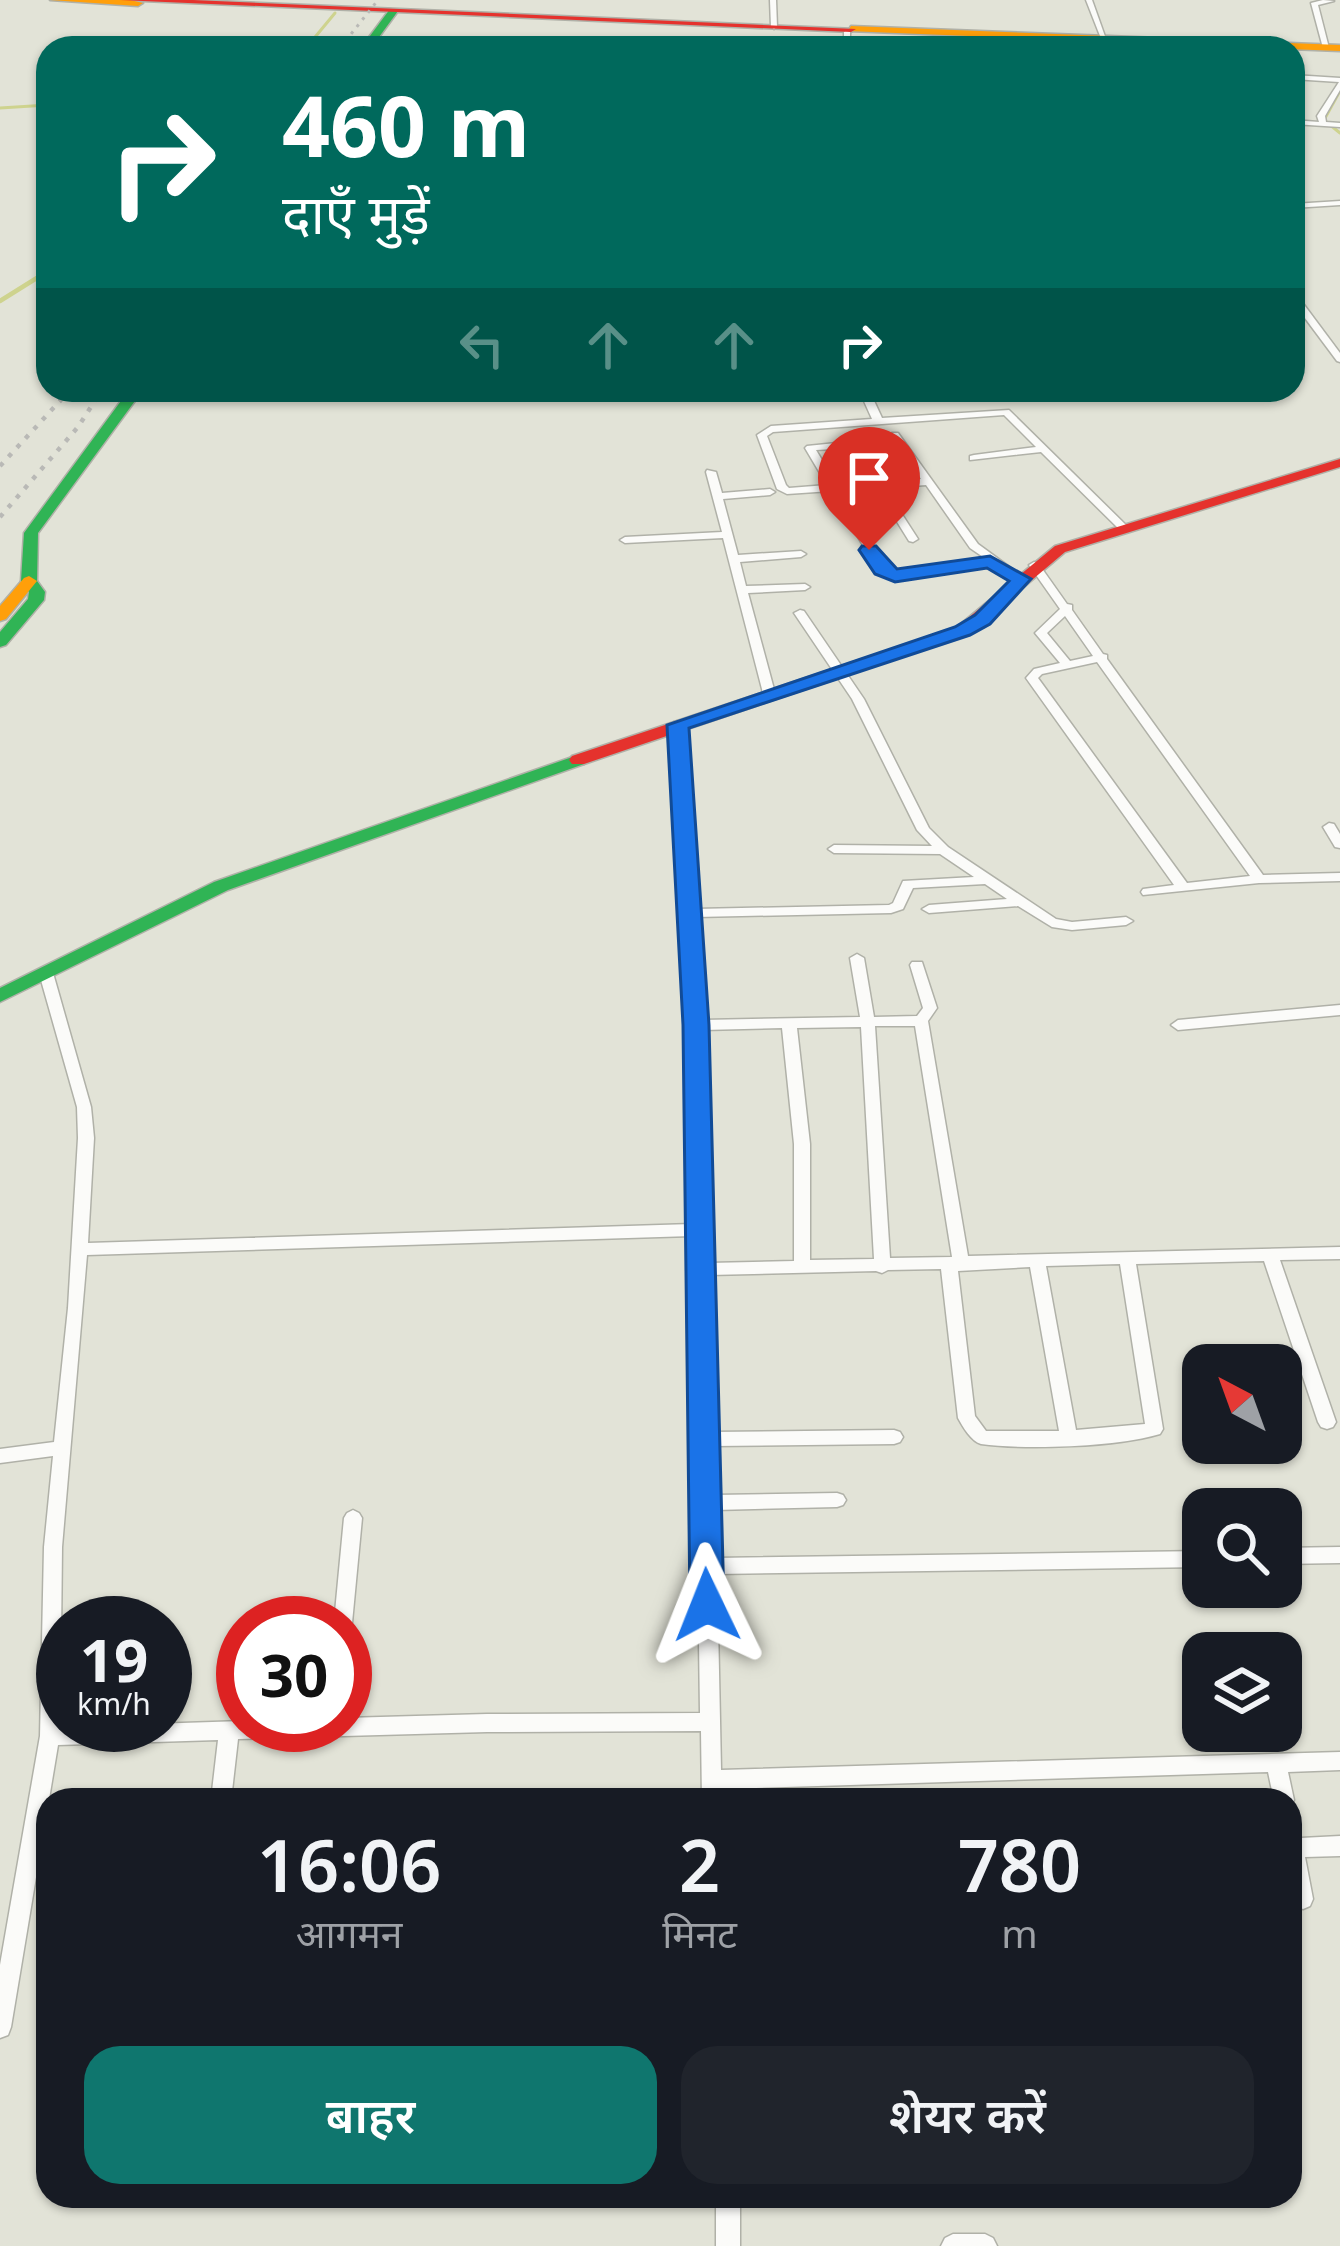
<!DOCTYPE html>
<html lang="hi">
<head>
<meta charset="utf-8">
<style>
  :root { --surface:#171b24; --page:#20242c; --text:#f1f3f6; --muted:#9ea1a6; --accent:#0f766e }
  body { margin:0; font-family:"Noto Sans","Noto Sans Devanagari",sans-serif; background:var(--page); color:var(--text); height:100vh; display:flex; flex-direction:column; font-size:45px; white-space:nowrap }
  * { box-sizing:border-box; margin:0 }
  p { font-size:39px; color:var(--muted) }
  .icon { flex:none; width:66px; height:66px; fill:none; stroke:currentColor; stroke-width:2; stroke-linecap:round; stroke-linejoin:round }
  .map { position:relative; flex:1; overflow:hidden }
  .panel { position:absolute; left:36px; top:1788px; width:1266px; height:420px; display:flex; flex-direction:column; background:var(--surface); border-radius:36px; box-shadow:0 3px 9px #0004 }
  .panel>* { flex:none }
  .hud { position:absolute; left:36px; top:36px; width:1269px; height:366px; border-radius:36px; box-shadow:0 3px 9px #0004; background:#00695c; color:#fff; overflow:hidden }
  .needle { width:78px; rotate:319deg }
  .tools { position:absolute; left:1182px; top:1344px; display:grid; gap:24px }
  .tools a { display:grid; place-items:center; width:120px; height:120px; border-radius:24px; background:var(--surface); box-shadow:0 3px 9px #0004; font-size:60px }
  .speed { position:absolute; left:36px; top:1596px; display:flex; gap:24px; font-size:60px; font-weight:700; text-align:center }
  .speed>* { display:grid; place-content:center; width:156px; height:156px; border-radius:50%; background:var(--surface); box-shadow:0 3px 9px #0004; line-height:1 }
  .speed small { font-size:30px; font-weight:400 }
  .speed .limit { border:18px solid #d22; background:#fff; color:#111 }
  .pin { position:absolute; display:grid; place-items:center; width:102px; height:102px; color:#fff; margin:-123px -51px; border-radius:50% 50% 50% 0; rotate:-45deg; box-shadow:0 0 12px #0007 }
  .pin .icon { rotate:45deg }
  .me { position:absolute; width:132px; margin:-66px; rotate:358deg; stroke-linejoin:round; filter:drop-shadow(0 0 9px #0008) }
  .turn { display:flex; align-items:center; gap:42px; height:252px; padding:0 48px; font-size:54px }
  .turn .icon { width:156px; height:156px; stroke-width:2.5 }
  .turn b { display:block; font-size:84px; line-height:102px }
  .lanes { display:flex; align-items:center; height:114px; padding:0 48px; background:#0003; justify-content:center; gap:60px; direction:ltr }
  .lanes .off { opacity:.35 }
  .eta { display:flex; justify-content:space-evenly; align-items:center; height:204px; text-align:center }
  .eta b { font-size:72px; font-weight:600; line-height:84px }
  .button { display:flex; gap:24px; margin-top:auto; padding:24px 48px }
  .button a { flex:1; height:138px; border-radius:36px; background:var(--accent); color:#fff; font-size:48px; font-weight:600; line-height:138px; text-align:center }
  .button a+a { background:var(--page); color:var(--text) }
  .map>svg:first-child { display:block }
</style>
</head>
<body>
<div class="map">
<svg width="1340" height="2246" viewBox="0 0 1340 2246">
  <rect width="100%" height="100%" fill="#e2e3d7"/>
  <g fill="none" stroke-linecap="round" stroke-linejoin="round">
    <g stroke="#ced38e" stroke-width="3">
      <polyline points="306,48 335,13"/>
      <polyline points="1340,91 1324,120 1340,133"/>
      <polyline points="0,108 48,105"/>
    </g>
    <polyline stroke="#ced38e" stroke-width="4.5" points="0,301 48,271"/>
    <defs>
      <g id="street">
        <polygon points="770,0 776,0 777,27 774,29 771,27"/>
        <polygon points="1086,0 1092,0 1107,42 1102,41"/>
        <polygon points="1323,0 1334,1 1318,5 1329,48 1326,50 1323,48 1311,3"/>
        <polygon points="847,30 850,32 850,48 844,48 844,32"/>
        <polygon points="1293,75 1340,78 1340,90 1325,116 1326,122 1340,123 1340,127 1293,124 1293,120 1319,122 1317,116 1339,82 1293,79"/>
        <polygon points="1340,201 1340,205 1293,208 1293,204"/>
        <polygon points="1293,293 1296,294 1340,353 1340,362 1337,361 1293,302"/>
        <path d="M859,390H869L882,418L1009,410L1130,529L1121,531L1041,452L970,460V456L974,455L1036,447L1004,415L773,432L767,436L786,485L789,488L827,485L805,448L807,446L846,442L851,439L856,441L893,439L892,433H898L978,544L1026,579L1017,581L993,564L902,578L878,571L831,491L787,494L777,489L757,435L771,426L872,419ZM897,444L921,479L882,482L859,447ZM850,448L872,483L837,485L816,450ZM926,485L970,548L986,559L902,572L886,567L840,491L876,488L909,541L913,542L918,539L885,488Z"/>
        <polygon points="707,470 716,472 722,493 770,489 775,492 770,495 723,499 738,555 801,551 806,554 801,557 740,562 746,586 805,584 810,587 805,590 748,593 775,693 773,695 765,695 763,693 723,538 625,543 620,540 625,537 722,532 706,472"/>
        <path d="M1034,562L1038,563L1067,604L1072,605V610L1103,654L1107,655V659L1263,875L1340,873V881L1259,883L1143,895L1141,892L1143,889L1174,885L1026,678L1034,669L1060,663L1035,633L1060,609L1029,565ZM1065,616L1093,656L1070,661L1047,633ZM1097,662L1250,876L1187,883L1038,678L1042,674Z"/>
        <path d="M800,610L804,611L864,699L929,828L948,847L1056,919L1072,922L1126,917L1133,921L1126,925L1072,930L1052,927L1018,906L929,913L922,909L929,905L1007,899L985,884L913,888L903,909L891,913L696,917L703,1020L860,1017L850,958L857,954L864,958L874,1017L917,1016L923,1008L910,965L912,962H922L937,1008L928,1021L968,1256L1340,1247V1259L1280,1260L1336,1422L1333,1427L1327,1429L1321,1427L1318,1422L1264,1261L1136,1264L1163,1429L1160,1434C1117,1447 1026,1450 981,1444C971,1441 963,1427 958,1418L941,1269L888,1270L882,1273L876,1271L709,1275L713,1432L894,1430L900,1432L903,1437L900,1442L894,1444L713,1446L715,1495L837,1493L843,1495L846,1500L843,1505L837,1507L715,1510L716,1558L1203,1551V1567L717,1574L721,1770L1340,1752V1770L1288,1772L1294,1800L1290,1807V1800H1274L1268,1772L722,1789V1800H702L701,1731L487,1732L238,1739L231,1800H211L218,1740L58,1745L11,2027L8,2035L0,2038V1965L40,1736L44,1547L53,1456L0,1463V1449L54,1442L68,1308L78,1138L77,1107L39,973L46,969L53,973L91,1107L94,1138L88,1243L692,1224L689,1025L672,725L674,722L678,721L684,725L696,909L889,905L893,903L903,881L974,877L940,854L834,853L828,849L834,845L932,846L917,830L852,699L794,613ZM875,1026H915L952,1257L890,1258ZM861,1027L874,1259L810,1260V1144L797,1028ZM782,1028L794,1144V1261L709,1263L703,1030ZM692,1236L698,1562L696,1566L698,1571L700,1713L487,1714L345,1718V1725H243V1721L60,1727L62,1547L87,1255ZM1120,1264L1145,1424L1076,1430L1046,1266ZM1030,1267L1059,1431H986L975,1416L958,1271Z"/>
        <polygon points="1329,823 1334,824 1340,834 1340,848 1335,847 1323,827"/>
        <polygon points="1340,1005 1340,1015 1178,1030 1171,1025 1178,1020"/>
        <polygon points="353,1510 359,1513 362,1518 352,1623 350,1629 345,1630 345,1623 334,1623 344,1518 347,1513"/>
        <polygon points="1340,1547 1340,1563 1281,1564 1281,1548"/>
        <polygon points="1290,1822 1297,1825 1301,1838 1340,1836 1340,1856 1305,1857 1313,1899 1310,1906 1303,1909 1296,1906 1290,1886"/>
        <rect x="716" y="2196" width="24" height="50"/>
        <polygon points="953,2234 985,2234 993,2238 997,2246 941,2246 945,2238"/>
      </g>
      <g id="fast">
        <polygon points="390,9 398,11 371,48 361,48"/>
        <polygon points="129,390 143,390 38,533 37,581 45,592 44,600 6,645 0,647 0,632 28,599 29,592 21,581 24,533"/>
        <polygon points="578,755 584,756 584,764 228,890 0,1002 0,988 214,882"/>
      </g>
      <g id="slow">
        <polygon points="50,0 130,0 143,3 138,6"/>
        <polygon points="851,26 1340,45 1340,51 848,31"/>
        <polygon points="29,576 37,581 6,619 0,621 0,606 24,578"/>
      </g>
      <g id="jam">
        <polygon points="120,0 193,0 856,29 851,32"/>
        <polygon points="1340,459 1340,467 1065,552 968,634 584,764 572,764 569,760 572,756 956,628 1055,546"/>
      </g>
    </defs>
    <use href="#street" stroke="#b0b1a8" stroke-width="3"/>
    <use href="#fast" stroke="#b0b1a8" stroke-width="3"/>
    <use href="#slow" stroke="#b0b1a8" stroke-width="3"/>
    <use href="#jam" stroke="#b0b1a8" stroke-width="3"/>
    <use href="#street" fill="#fbfbf9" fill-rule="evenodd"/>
    <use href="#fast" fill="#30b455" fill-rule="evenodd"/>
    <use href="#slow" fill="#ff9f0a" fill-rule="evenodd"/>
    <use href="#jam" fill="#e5322d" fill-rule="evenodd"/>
    <polyline stroke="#b9b9b6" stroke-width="3" stroke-dasharray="3 6" stroke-linecap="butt" points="340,48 378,0"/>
    <g stroke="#b9b9b6" stroke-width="4.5" stroke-dasharray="4.5 8" stroke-linecap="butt">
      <polyline points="0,466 70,390"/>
      <polyline points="0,517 78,427 102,390"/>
    </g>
  </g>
  <polygon fill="#1a73e8" stroke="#114b97" stroke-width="3" points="862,546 876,546 897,569 990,556 1031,579 990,624 970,635 689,728 709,1025 724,1605 719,1615 707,1620 695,1615 690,1605 683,1025 667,725 955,627 975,615 1009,581 987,568 895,582 875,574 859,550"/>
</svg>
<div class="tools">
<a><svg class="needle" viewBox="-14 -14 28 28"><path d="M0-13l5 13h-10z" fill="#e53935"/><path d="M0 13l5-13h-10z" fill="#9ea1a6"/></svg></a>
<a><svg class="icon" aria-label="search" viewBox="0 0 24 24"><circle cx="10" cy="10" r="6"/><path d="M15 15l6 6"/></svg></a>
<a><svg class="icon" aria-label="layers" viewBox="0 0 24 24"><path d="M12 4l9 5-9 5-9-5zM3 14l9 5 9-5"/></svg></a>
</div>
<div class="speed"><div>19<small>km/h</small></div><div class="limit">30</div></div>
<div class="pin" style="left:869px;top:550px;background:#d93025"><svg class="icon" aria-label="arrive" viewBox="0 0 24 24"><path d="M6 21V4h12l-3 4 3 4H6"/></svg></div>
<svg class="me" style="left:707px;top:1605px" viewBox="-20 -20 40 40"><path d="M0-17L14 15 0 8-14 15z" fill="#1a73e8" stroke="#fff" stroke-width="4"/></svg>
<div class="hud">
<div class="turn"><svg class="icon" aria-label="right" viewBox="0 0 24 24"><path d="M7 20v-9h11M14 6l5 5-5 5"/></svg><div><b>460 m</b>दाएँ मुड़ें</div></div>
<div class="lanes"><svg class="icon off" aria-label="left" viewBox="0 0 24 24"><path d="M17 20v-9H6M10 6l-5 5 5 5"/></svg><svg class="icon off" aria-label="ahead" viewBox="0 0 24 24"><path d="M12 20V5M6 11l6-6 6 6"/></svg><svg class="icon off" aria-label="ahead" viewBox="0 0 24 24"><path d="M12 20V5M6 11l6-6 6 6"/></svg><svg class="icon" aria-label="right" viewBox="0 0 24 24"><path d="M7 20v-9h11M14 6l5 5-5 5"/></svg></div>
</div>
<section class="panel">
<div class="eta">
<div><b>16:06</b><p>आगमन</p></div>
<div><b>2</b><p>मिनट</p></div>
<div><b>780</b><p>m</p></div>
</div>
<div class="button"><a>बाहर</a><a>शेयर करें</a></div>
</section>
</div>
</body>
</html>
